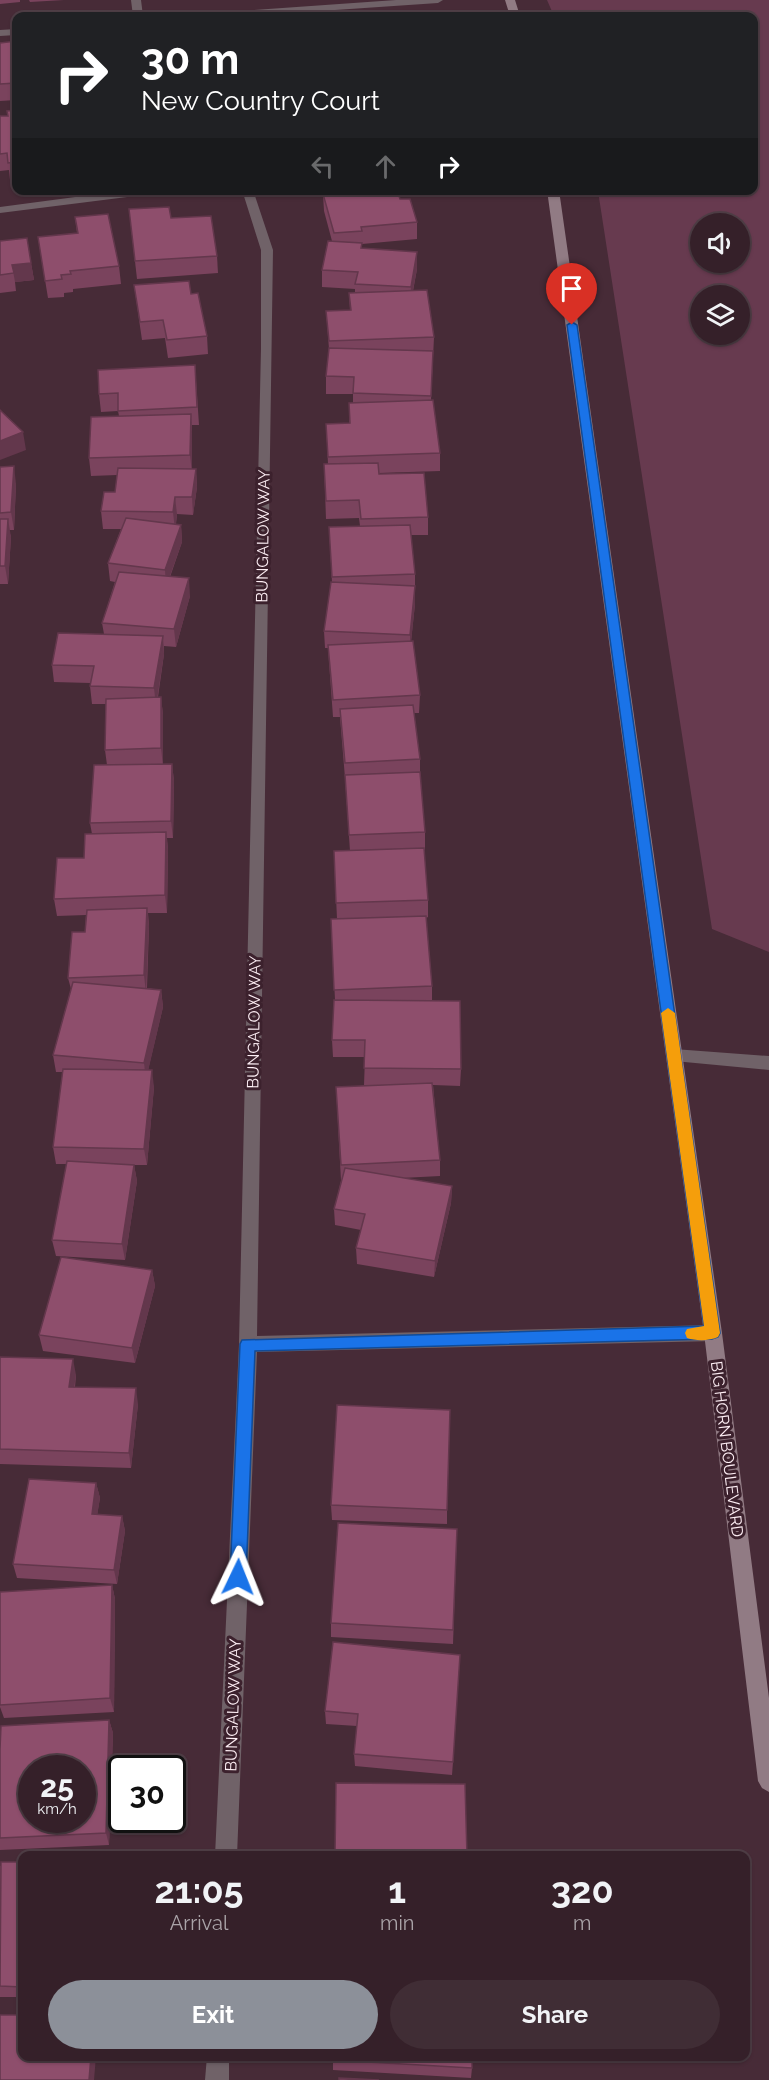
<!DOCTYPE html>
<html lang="en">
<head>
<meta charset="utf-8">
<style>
  :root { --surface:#352029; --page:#402d35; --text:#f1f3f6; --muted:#aaa3a8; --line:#4f3e46; --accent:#8c9099 }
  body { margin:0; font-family:Raleway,sans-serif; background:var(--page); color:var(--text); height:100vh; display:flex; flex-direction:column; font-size:22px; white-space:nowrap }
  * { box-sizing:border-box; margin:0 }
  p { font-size:20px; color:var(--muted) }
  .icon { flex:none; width:33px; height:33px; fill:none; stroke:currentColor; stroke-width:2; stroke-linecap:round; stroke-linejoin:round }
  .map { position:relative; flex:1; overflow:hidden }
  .panel { position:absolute; left:18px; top:1851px; width:732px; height:210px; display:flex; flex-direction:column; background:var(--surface); border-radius:12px; box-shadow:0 2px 4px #0004,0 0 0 2px var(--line) }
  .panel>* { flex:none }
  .guide { position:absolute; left:12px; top:12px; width:746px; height:183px; border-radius:12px; box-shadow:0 2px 4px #0004,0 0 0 2px var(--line); background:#202124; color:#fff; overflow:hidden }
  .buttons { position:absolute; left:690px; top:213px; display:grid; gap:12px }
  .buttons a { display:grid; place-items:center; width:60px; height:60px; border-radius:50%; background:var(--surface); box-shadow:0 2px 4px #0004,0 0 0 2px var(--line); font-size:30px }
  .speed { position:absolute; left:18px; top:1755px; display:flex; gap:12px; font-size:30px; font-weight:700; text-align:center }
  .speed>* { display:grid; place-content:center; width:78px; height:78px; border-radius:50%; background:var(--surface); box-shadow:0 2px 4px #0004,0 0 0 2px var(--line); line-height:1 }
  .speed small { font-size:15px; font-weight:400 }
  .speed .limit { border:3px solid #111; border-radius:9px; background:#fff; color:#111 }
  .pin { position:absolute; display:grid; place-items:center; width:51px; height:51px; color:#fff; margin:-62px -26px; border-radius:50% 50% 50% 0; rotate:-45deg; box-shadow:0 0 6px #0007 }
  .pin .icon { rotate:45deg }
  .me { position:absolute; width:66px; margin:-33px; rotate:2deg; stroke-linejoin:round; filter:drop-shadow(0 0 4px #0008) }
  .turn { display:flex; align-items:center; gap:21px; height:126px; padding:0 30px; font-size:27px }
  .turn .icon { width:78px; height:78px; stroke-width:2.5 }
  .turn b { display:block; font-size:42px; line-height:51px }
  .lanes { display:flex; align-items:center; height:57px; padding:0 30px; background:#0003; justify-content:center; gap:30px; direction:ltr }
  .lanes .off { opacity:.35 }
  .eta { display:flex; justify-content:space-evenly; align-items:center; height:102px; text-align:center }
  .eta b { font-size:36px; font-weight:700; line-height:42px }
  .primary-button { display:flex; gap:12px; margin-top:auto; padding:12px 30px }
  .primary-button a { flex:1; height:69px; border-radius:36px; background:var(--accent); color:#fff; font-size:24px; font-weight:700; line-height:69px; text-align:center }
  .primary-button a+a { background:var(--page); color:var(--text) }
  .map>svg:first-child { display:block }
</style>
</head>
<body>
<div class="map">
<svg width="769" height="2080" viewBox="0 0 769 2080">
  <rect width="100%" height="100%" fill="#472b37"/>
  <path fill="#673a4f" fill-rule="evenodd" d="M547,0H769V952L712,929L598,191L753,190V16H554ZM700,224H740V262H700ZM700,296H740V334H700Z"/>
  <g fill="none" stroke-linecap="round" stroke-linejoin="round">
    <polygon fill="#706268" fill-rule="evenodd" points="674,1049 769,1056 769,1070 674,1061 668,1060 666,1055 668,1050"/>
    <g fill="#706268" fill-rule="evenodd">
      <polygon points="131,0 141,0 143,16 133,16"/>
      <polygon points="396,0 443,0 438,3 248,16 208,16 213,13"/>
      <polygon points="16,29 16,35 0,36 0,30"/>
      <polygon points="128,190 164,190 159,193 0,213 0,207"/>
      <polygon points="242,190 253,190 273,250 257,1336 713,1325 719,1327 722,1333 719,1339 713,1341 257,1352 237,1856 215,1856 239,1344 261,348 261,250"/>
      <polygon points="207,2056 229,2056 229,2080 205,2080"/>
    </g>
    <g fill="#917b84" fill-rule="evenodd">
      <polygon points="505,0 515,0 520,16 510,16"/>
      <polygon points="547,190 559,190 722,1333 769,1698 769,1792 762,1788 758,1781 704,1333"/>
    </g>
  </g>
  <g fill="#7a435d">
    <polygon points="0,0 20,0 20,2 0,4"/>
    <polygon points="29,0 64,0 30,2"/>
    <polygon points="16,41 16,100 0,101 0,43"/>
    <polygon points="16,110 16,180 10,180 9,170 0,171 0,116 8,116"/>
    <polygon points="332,190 407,190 407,196 399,197 400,199 417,222 417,239 362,244 362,248 417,252 417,269 413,291 434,337 431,400 440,453 440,471 379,473 428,517 428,535 411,535 415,574 415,604 411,641 420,695 419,713 414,713 420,759 420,774 425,832 425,850 424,850 428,900 428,917 426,918 432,986 432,1001 461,1069 460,1086 433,1085 440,1160 440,1176 402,1178 452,1186 451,1203 434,1277 357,1264 356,1248 361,1230 335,1225 334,1209 341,1181 336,1087 382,1085 364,1085 365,1057 333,1057 332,1040 335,1000 331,919 337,919 334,851 350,851 345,778 340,717 333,717 328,648 325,648 324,631 332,582 329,527 360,526 359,518 326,519 324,464 328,464 326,424 349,423 349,403 353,403 353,394 326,394 326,376 329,349 326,311 350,311 349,293 355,293 355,289 322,287 322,270 332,241 324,211 323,194 332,193"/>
    <polygon points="129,209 171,218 217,256 218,273 137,279"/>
    <polygon points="75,217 119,266 121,284 73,289 73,292 64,293 64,297 48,298 38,237 77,233"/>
    <polygon points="0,241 31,263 34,280 15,282 16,291 0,293"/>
    <polygon points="134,285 191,294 207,336 208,354 168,358 165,338 142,340"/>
    <polygon points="195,365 199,425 192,425 192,469 196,469 197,487 193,515 177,514 176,524 181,525 182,542 170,577 190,596 176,647 164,646 164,654 158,697 161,697 163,715 163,764 172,764 174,781 173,838 167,838 168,850 167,913 148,913 149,926 147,988 161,990 163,1007 148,1070 154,1087 147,1165 134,1165 137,1181 125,1260 56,1256 52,1240 67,1164 56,1164 53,1147 63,1072 56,1072 53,1055 71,989 68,978 85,932 86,915 57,916 54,899 84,858 92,834 90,823 107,765 105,750 106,704 92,704 90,686 90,683 54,682 52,665 104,634 102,623 115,582 110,581 108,563 121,529 103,529 101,511 115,492 117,475 91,476 89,458 119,416 118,411 101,412 99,394"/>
    <polygon points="0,467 16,484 14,530 9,530 11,537 8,584 0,584"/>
    <polygon points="152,1270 155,1286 135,1363 43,1351 39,1335"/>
    <polygon points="0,1357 76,1375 75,1387 138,1404 131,1468 0,1464"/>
    <polygon points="96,1483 100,1498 97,1515 122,1516 125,1531 117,1584 17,1578 13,1564"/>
    <polygon points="331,1505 447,1510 447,1524 332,1520"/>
    <polygon points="457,1529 453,1644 331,1637 331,1623"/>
    <polygon points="112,1585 115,1599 114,1712 4,1718 0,1707 0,1592"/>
    <polygon points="333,1642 453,1762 452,1775 355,1766 354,1754 357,1726 326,1724 325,1711"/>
    <polygon points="109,1720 113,1733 109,1845 0,1850 0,1749"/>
    <polygon points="22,1862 22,1997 0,1997 0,1866"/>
    <polygon points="333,2060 472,2068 471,2078 333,2070"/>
  </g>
  <g fill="#63374c">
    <polygon points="417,252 417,269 410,305 411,287"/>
    <polygon points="31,263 34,280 15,282 12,265"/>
    <polygon points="191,414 192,432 192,473 190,455"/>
    <polygon points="23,432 26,450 0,460 0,441"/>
    <polygon points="14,466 16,484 14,530 11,512"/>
    <polygon points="196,469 197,487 193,515 192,497"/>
    <polygon points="175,497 177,514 175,530 173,512"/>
    <polygon points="8,519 11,537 8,584 5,566"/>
    <polygon points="181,525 182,542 166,587 165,570"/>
    <polygon points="189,578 190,596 176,647 174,629"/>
    <polygon points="415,586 415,604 410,653 410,635"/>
    <polygon points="163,636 164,654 156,706 154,688"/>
    <polygon points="161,697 163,715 163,766 161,748"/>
    <polygon points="172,764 174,781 173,838 171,821"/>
    <polygon points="166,832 168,850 167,913 165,895"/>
    <polygon points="147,908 149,926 146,993 144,975"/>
    <polygon points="161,990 163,1007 146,1080 144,1063"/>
    <polygon points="152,1070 154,1087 147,1165 144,1149"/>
    <polygon points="134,1165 137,1181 125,1260 122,1244"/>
    <polygon points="452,1186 451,1203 434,1277 435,1261"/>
    <polygon points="152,1270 155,1286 135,1363 132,1348"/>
    <polygon points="73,1359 76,1375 72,1402 69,1387"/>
    <polygon points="136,1388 138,1404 131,1468 129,1453"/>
    <polygon points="96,1483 100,1498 95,1529 92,1514"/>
    <polygon points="122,1516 125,1531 117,1584 114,1570"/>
    <polygon points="112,1585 115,1599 114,1712 110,1698"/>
    <polygon points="109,1720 113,1733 109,1845 106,1833"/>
    <polygon points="91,2056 96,2056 94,2080 89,2080"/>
  </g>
  <g fill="#8e4e6c" stroke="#63374c" stroke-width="1.5" fill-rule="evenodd">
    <polygon points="16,41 16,83 0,84 0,43"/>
    <polygon points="16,110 16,162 8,163 7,153 0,154 0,116 8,116 7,111"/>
    <polygon points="361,190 397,190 400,199 410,199 417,222 361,227 362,231 334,233 323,194"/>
    <polygon points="169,207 171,218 211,216 217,256 135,261 129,209"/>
    <polygon points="108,214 119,266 70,271 71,274 61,275 62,279 45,281 38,237 78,233 75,217"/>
    <polygon points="27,238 31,263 12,265 14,273 0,275 0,241"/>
    <polygon points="328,241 362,243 361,248 417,252 411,287 355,284 358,272 322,270"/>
    <polygon points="189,281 191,294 198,293 207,336 167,340 163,320 140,322 134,285"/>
    <polygon points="427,290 434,337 329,341 326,311 351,310 349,293"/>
    <polygon points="329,348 433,351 431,396 353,393 354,377 326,376"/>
    <polygon points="195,365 197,407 118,411 118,393 99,394 98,370"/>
    <polygon points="433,400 440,453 328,457 326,424 350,423 349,403"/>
    <polygon points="0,410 23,432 0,441"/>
    <polygon points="191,414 190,455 89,458 91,417"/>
    <polygon points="378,463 379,474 424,473 428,517 361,519 359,500 326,501 324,464"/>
    <polygon points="14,466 11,512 0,513 0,467"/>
    <polygon points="118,468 196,469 192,497 175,497 173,512 101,511 104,492 115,492"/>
    <polygon points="126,518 181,525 165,570 108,563"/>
    <polygon points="0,519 8,519 5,566 0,566"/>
    <polygon points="410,525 415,574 332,577 329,527"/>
    <polygon points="119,572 189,578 174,629 102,623"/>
    <polygon points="331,582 415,586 410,635 324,631"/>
    <polygon points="58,633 163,636 154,688 90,686 94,666 52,665"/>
    <polygon points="413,641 420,695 333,700 328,645"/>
    <polygon points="161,697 161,748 105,750 106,699"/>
    <polygon points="413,705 420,759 345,763 340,709"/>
    <polygon points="172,764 171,821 90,823 94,765"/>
    <polygon points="420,772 425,832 349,835 345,775"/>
    <polygon points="166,832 165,895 54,899 57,858 84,858 85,834"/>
    <polygon points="424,848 428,900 336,903 334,851"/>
    <polygon points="147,908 144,975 68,978 72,932 85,932 87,910"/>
    <polygon points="426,916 432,986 334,990 331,919"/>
    <polygon points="73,982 161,990 144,1063 53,1055"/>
    <polygon points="334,1000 460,1001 461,1069 364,1068 365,1040 332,1040"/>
    <polygon points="63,1069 152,1070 144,1149 53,1147"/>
    <polygon points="432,1083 440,1160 341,1165 336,1087"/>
    <polygon points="67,1161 134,1165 122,1244 52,1240"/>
    <polygon points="345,1168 452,1186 435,1261 356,1248 365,1214 334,1209"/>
    <polygon points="61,1257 152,1270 132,1348 39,1335"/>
    <polygon points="0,1357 73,1359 69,1387 136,1388 129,1453 0,1449"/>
    <polygon points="337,1405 450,1410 447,1510 331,1505"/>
    <polygon points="29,1479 96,1483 92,1514 122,1516 114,1570 13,1564"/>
    <polygon points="338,1523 457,1529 453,1630 331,1623"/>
    <polygon points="112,1585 110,1698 0,1705 0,1592"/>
    <polygon points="333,1642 460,1655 453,1762 354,1754 358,1714 325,1711"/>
    <path d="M109,1720L106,1833L0,1838V1749L1,1726ZM32,1768H82V1820H32Z"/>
    <polygon points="336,1783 465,1784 467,1856 335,1856"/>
    <polygon points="1,1862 22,1862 22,1987 0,1986"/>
    <polygon points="0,2015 22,2015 22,2056 91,2056 89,2080 0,2080"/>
    <polygon points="333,2056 472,2056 472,2068 333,2060"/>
    <polygon points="339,2078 379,2080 339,2080"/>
  </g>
  <polygon fill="#1a73e8" stroke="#114b97" stroke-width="1.5" points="572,322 577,325 720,1333 718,1337 712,1339 255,1351 246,1577 244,1582 238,1584 232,1582 230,1577 240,1344 242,1340 704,1326 567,325"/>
  <path fill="#f59e0b" d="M668,1008L675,1013L720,1333L718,1337C709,1341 696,1341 687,1338L685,1333L687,1329L704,1326L661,1013Z"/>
  <g text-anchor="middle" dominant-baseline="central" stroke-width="6" stroke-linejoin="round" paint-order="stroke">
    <g font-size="16" fill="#feeff5" stroke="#3c212d">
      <text transform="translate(263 536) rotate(-89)">BUNGALOW WAY</text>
      <text transform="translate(254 1022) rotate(-89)">BUNGALOW WAY</text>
      <text transform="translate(727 1449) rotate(83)">BIG HORN BOULEVARD</text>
      <text transform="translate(233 1705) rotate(-88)">BUNGALOW WAY</text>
    </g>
  </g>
</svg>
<div class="buttons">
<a><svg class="icon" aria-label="sound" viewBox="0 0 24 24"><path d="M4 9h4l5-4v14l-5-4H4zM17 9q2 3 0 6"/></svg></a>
<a><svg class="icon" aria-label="layers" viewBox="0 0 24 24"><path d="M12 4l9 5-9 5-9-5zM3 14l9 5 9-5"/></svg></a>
</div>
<div class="speed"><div>25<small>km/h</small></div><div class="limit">30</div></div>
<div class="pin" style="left:572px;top:325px;background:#d93025"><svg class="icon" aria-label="arrive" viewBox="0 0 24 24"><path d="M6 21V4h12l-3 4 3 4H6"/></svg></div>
<svg class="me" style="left:238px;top:1577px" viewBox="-20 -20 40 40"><path d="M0-17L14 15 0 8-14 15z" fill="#1a73e8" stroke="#fff" stroke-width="4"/></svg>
<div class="guide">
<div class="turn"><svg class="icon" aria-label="right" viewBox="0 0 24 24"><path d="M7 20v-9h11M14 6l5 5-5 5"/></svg><div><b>30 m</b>New Country Court</div></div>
<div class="lanes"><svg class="icon off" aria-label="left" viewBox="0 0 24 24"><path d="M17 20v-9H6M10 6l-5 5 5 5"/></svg><svg class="icon off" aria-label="ahead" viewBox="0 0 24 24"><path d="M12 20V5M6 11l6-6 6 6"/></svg><svg class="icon" aria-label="right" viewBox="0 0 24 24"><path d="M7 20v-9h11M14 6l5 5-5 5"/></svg></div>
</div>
<section class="panel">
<div class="eta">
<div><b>21:05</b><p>Arrival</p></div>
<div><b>1</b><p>min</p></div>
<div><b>320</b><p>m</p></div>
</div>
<div class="primary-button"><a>Exit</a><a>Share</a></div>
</section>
</div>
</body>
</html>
